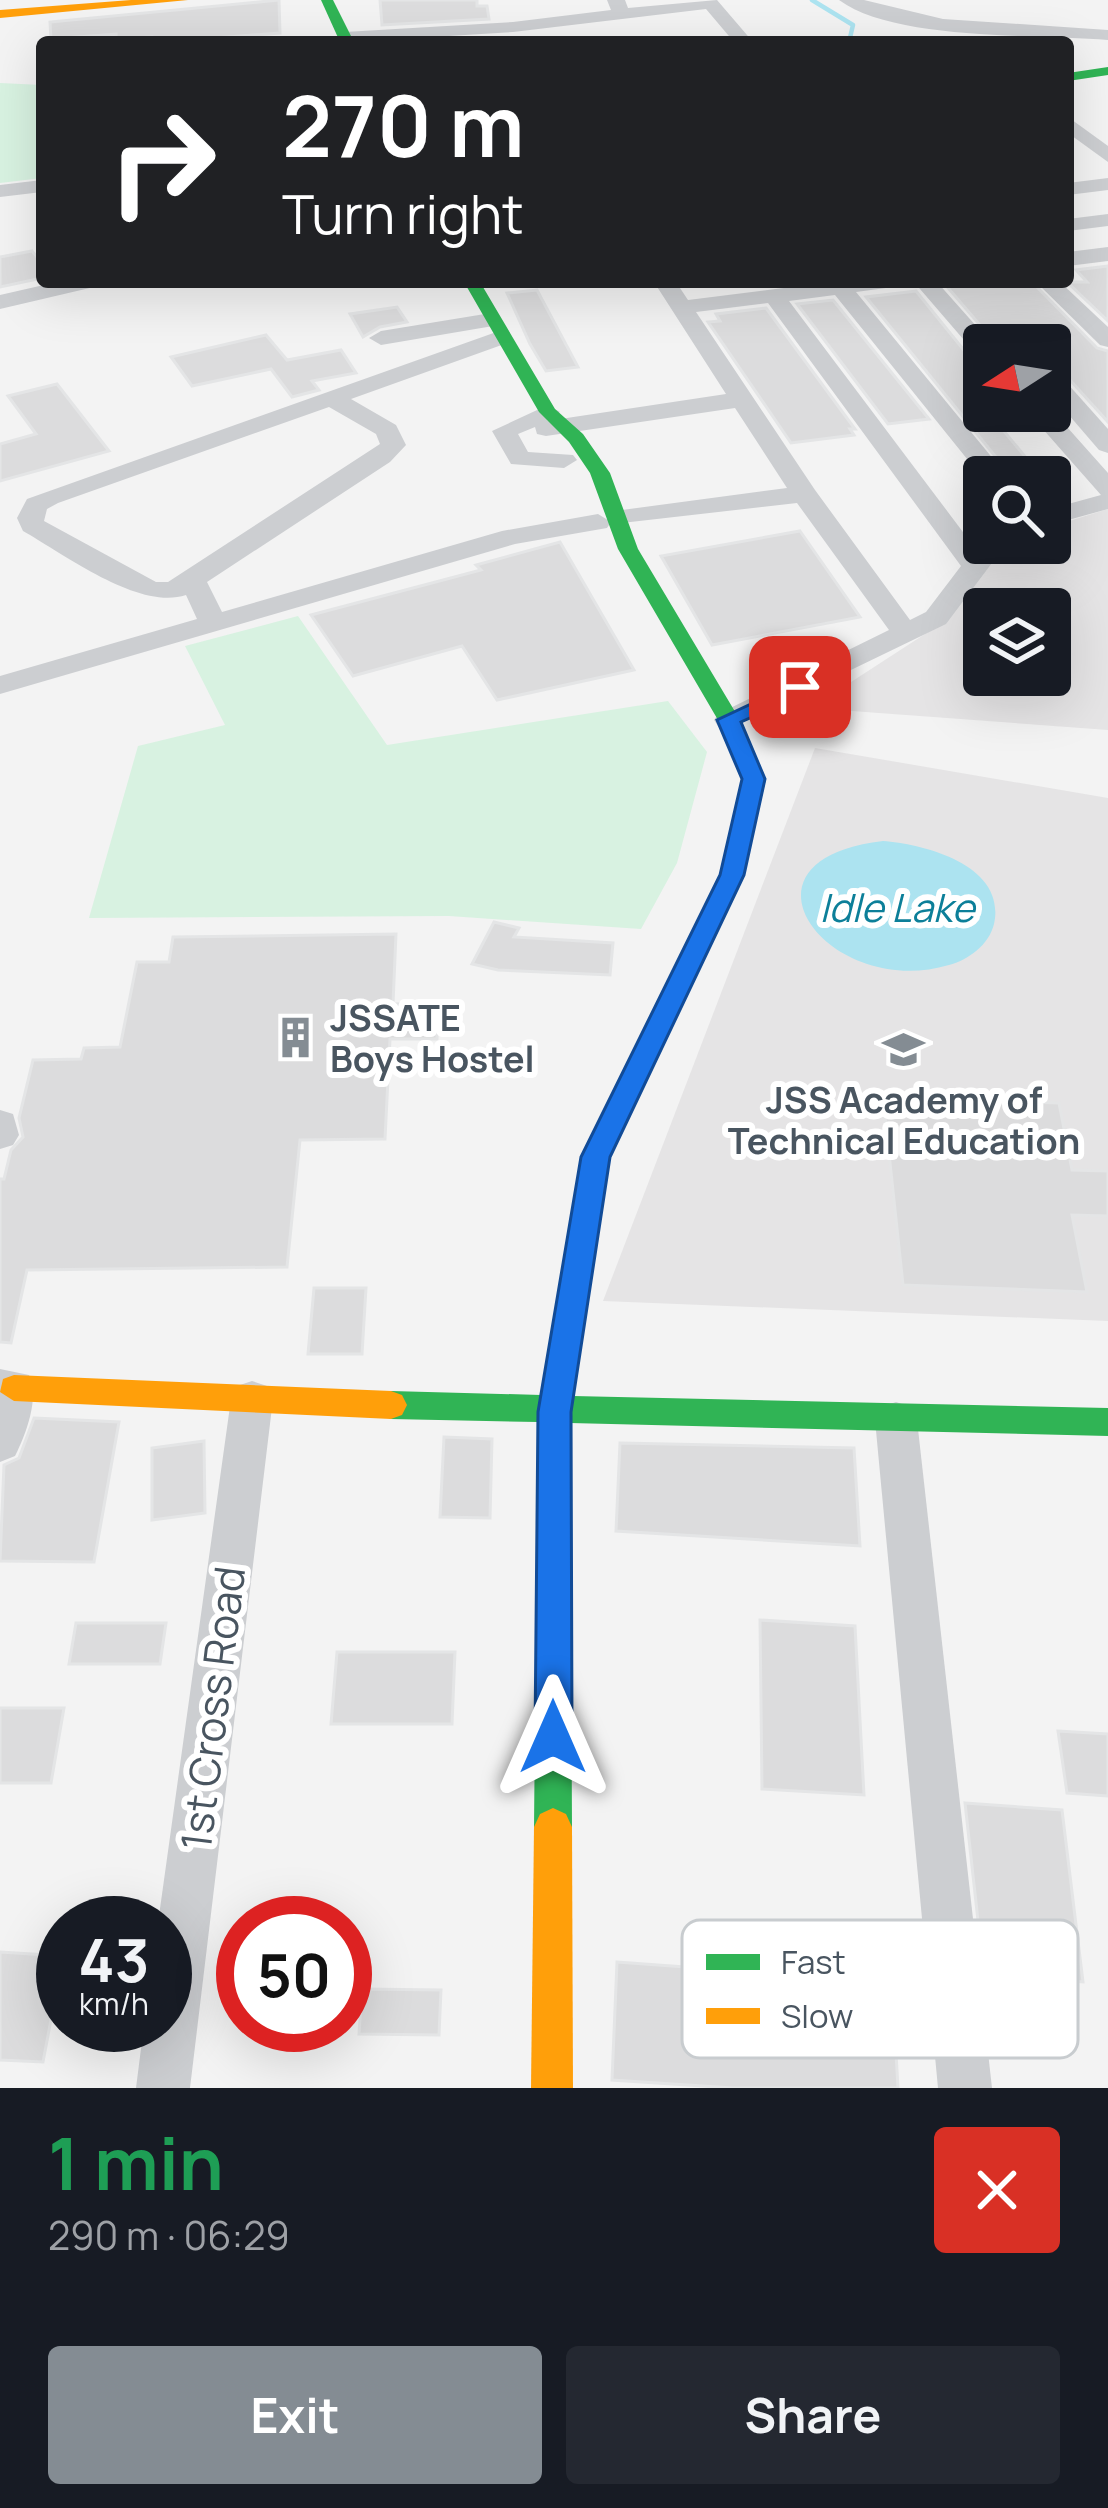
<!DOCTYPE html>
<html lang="en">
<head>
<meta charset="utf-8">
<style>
  :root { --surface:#171b24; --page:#242831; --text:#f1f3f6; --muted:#9ea1a6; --accent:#848c93 }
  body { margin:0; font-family:Manrope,sans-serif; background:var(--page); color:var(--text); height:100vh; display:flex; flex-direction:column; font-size:45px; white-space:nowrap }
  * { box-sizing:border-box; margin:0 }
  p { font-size:39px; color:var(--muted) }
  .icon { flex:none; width:66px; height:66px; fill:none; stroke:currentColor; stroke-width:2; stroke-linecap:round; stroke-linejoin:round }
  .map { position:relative; height:2088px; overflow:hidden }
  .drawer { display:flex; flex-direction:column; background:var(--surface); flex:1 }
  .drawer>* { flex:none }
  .guide { position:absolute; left:36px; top:36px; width:1038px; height:252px; border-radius:12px; box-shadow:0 12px 48px #0002; background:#202124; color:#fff; overflow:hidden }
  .needle { width:78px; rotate:258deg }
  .controls { position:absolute; left:963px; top:324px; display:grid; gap:24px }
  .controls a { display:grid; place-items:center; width:108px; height:108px; border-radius:12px; background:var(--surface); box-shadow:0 12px 48px #0002; font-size:60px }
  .speed { position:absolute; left:36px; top:1896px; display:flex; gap:24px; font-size:60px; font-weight:700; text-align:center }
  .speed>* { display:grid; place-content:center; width:156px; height:156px; border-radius:50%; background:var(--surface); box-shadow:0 12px 48px #0002; line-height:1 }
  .speed small { font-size:30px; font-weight:400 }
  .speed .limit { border:18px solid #d22; background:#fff; color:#111 }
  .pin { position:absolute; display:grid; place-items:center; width:102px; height:102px; color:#fff; margin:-51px; border-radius:24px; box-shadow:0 6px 18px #0006 }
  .me { position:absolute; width:132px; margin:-66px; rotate:0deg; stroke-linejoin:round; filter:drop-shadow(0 0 9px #0008) }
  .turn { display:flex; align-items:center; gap:42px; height:252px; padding:0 48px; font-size:54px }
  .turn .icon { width:156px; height:156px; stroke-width:2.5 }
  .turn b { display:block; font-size:84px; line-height:102px }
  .round { display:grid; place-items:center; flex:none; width:126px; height:126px; border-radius:12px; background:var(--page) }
  .headline { display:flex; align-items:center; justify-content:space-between; height:204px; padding:0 48px }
  h1 { font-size:72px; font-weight:700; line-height:90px; color:#1e9e55 }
  .button { display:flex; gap:24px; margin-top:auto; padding:24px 48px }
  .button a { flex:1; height:138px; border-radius:12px; background:var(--accent); color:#fff; font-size:48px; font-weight:700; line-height:138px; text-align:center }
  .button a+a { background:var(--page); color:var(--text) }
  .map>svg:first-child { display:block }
</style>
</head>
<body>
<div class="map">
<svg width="1108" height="2088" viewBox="0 0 1108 2088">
  <rect width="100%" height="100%" fill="#f3f3f3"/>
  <g fill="#e5e4e5" fill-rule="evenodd">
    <path d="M1108,509V730L811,708L945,621L1006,543H1050V527ZM984,609H1050V675H984Z"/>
    <polygon points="815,748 1108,798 1108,1321 603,1301"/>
  </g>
  <g fill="#d8f2e1">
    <polygon points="0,83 42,85 42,178 0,183"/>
    <polygon points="298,616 387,745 668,701 707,752 677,863 641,929 449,916 89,918 138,746 225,725 185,646"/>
  </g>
  <path fill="#ace3f0" d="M883,841C924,844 1007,865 994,924C989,945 968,960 949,965C829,1001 721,860 883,841Z"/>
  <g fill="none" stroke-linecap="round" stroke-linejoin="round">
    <polyline stroke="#ace3f0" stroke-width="4.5" points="812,0 853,25 849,42"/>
  </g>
  <g fill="#dcdcdd" stroke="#e4e5e6" stroke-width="3">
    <polygon points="279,0 280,33 165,42 153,42 152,37 116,39 116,34 51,39 50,22"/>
    <polygon points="380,0 477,0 477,6 487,6 489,19 382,25"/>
    <polygon points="32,251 42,263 42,278 0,287 0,257"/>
    <polygon points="1108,266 1108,321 1067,282 1087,282 1076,270"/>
    <polygon points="943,282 1032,282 1097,348 1108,351 1108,422 1061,370 1050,367 1050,345 997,345"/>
    <polygon points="537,290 578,367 546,371 530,344 507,293"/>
    <polygon points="916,291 984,375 984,425 998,424 1042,477 1012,477 866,297"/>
    <polygon points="833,300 929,419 888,424 797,304"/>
    <polygon points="397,307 407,322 380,327 363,337 350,314"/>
    <polygon points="766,308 855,429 850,429 854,435 791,443 708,322 720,321 716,314"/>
    <polygon points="266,335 287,360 341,350 356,373 312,381 319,390 292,397 271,369 192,386 171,357"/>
    <polygon points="57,384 109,451 0,481 0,444 36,434 8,396"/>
    <polygon points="800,531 860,617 712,645 661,556"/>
    <polygon points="560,542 634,670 497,700 462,646 353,676 311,615 481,570 476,565"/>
    <polygon points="494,922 519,928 514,937 613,943 610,975 498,970 472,964"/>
    <polygon points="396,934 393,1004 438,1003 437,1039 390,1039 385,1139 300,1140 287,1267 27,1270 11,1343 0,1342 0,1179 4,1179 11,1150 23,1137 19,1118 33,1060 81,1059 84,1048 120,1047 137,962 169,962 173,937"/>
    <polygon points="883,1097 1059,1103 1072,1170 1108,1171 1108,1216 1072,1215 1087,1292 903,1285"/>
    <polygon points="314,1288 366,1288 362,1354 308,1354"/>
    <polygon points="34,1418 119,1422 94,1562 0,1561 4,1465 19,1458"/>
    <polygon points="444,1437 492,1439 490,1518 440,1517"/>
    <polygon points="204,1441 205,1513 152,1520 152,1448"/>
    <polygon points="620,1443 854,1448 860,1546 616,1531"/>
    <polygon points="760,1620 855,1626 864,1795 762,1789"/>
    <polygon points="76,1623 166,1623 160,1664 69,1664"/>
    <polygon points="337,1652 455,1652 452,1724 331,1724"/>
    <polygon points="0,1708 64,1708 51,1783 0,1783"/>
    <polygon points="1058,1731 1108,1734 1108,1796 1067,1793"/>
    <polygon points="965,1803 1062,1810 1083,1982 984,1975"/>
    <polygon points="0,1952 63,1956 43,2062 0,2060"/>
    <polygon points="617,1962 892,1982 898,2088 733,2088 612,2080"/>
    <polygon points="362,1989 441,1990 439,2035 359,2034"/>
  </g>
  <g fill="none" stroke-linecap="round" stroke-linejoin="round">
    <g fill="#ccced1" fill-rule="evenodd">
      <polygon points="607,0 625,0 628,8 717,0 753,42 734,42 706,9 513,32 351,42 336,37 345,32 513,22 611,10"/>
      <path d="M839,0H864L943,19L1108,30V40C1038,34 894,41 839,0Z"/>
      <polygon points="1068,117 1108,146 1108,162 1068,133"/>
      <polygon points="1108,178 1108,190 1068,195 1068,183"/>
      <polygon points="42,180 42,192 0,197 0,185"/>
      <polygon points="1108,214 1108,226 1068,231 1068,219"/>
      <polygon points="1108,247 1108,261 1068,266 1068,252"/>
      <polygon points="57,282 97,282 94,287 0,309 0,295"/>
      <path d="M654,282H676L688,300L831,282H896L893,287L856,292L1008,477L984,480L835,295L789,301L975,548L984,537V543H1007L946,624L729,729L718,726L714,720L718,714L889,630L797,503L613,524L609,518L622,510L787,488L735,408L546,436L537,434L535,427L518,434L528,452L573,455L577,460L564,468L511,464L492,431L548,405L560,412L547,421L726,394ZM768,303L961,566L926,612L910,620L815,490L696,312Z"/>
      <polygon points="914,282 937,282 993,345 984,345 984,356 976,354"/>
      <polygon points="1036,282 1060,282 1108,327 1108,347 1100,345"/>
      <polygon points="491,313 502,320 499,325 381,345 369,338 381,331"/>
      <path d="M502,330L510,332V342L351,399L396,425L406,445L390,462L207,582L222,612L502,531L598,514L611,522L607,528L515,544L0,694V676L197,619L186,595C139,611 64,554 23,531L17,518L27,499ZM329,407L376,434L380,444L168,582H156L44,521L47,509L58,503Z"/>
      <polygon points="1050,371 1058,373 1108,429 1108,453 1099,450 1050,393"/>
      <polygon points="1050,408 1108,473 1108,509 1050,525 1050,509 1101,495 1027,411"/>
      <polygon points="0,1110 13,1114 19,1135 13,1145 0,1149"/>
      <path d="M0,1369L29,1375C40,1397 26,1434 15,1456L0,1462Z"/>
      <polygon points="252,1381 267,1386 273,1399 190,2088 136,2088 144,2025 165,2025 165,1923 158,1923 231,1399 237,1386"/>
      <polygon points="896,1402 911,1407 917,1420 992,2088 938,2088 875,1420 881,1407"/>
    </g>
    <g fill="#30b455" fill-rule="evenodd">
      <polygon points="321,0 333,0 354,42 340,42"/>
      <polygon points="1108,67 1108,75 1068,81 1068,73"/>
      <polygon points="464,282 480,282 555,409 583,434 610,473 638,549 740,720 766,779 744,875 610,1157 573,1396 1108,1408 1108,1436 570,1423 572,1827 566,1840 553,1846 540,1840 534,1827 538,1422 391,1419 380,1415 375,1405 380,1395 391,1391 541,1395 582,1157 720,875 742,779 718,720 618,549 590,473 569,442 539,412"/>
    </g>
    <g fill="#ff9f0a" fill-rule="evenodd">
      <polygon points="131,0 188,0 0,18 0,10"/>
      <polygon points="14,1375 391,1391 402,1395 407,1405 402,1415 391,1419 14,1401 0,1392 3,1379"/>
      <polygon points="553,1808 566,1814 572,1827 573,2088 531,2088 534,1827 540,1814"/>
    </g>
  </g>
  <polygon fill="#1a73e8" stroke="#114b97" stroke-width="3" points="800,681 811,687 808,692 741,722 765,779 744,875 610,1157 571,1412 572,1737 566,1750 553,1755 540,1750 535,1737 538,1412 581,1157 720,875 742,779 717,720"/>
  <defs>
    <symbol id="building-bare" viewBox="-9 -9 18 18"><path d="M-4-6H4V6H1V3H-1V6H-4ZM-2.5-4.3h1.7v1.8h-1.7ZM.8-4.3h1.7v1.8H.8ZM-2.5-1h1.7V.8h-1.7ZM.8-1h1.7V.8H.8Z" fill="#848c93" stroke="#fff" stroke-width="2.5" paint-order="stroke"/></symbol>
    <symbol id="university-bare" viewBox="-9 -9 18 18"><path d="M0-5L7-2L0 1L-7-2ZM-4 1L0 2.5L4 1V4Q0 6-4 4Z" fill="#848c93" stroke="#fff" stroke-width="2.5" paint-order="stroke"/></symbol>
  </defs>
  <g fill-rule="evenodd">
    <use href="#building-bare" x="266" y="1008" width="59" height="59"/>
    <use href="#university-bare" x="874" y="1020" width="59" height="59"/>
  </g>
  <g text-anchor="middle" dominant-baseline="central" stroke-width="12" stroke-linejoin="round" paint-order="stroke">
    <g font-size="36" font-weight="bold" fill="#495560" stroke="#fff" text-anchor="start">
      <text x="330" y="1017">JSSATE<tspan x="330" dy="41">Boys Hostel</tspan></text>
      <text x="904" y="1099" text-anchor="middle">JSS Academy of<tspan x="904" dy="41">Technical Education</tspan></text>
    </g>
    <g font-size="39" font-style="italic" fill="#0c7f99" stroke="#fff">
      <text x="897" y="907">Idle Lake</text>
    </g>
    <g font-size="42" fill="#495560" stroke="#fff">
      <text transform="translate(212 1708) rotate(-83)">1st Cross Road</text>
    </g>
  </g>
  <rect x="682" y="1920" width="396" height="138" rx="18" fill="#fff" stroke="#c8cccf" stroke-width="3"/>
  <rect x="706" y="1954" width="54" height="16" fill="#30b455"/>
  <rect x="706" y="2008" width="54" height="16" fill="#ff9f0a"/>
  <g font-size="33" fill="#495560">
    <text x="781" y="1974">Fast</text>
    <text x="781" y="2028">Slow</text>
  </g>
</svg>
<div class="controls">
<a><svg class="needle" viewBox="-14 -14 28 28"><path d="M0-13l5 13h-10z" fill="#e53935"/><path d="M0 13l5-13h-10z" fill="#9ea1a6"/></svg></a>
<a><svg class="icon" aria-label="search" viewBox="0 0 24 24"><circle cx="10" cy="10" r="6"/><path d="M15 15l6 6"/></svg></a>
<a><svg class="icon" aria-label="layers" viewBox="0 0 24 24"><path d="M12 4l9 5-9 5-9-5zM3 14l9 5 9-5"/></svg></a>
</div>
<div class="speed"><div>43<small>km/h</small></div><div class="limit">50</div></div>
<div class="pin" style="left:800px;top:687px;background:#d93025"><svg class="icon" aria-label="arrive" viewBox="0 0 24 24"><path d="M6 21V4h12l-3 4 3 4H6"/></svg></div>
<svg class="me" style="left:553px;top:1737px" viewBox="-20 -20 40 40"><path d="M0-17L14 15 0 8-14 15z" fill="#1a73e8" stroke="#fff" stroke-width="4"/></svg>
<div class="guide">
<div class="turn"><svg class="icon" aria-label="right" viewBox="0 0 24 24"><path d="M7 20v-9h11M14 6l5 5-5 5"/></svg><div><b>270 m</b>Turn right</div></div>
</div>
</div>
<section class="drawer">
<div class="headline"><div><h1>1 min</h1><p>290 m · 06:29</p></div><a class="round" style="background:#d93025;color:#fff"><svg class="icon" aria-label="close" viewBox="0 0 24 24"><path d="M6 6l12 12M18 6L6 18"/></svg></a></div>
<div class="button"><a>Exit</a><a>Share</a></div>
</section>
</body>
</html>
